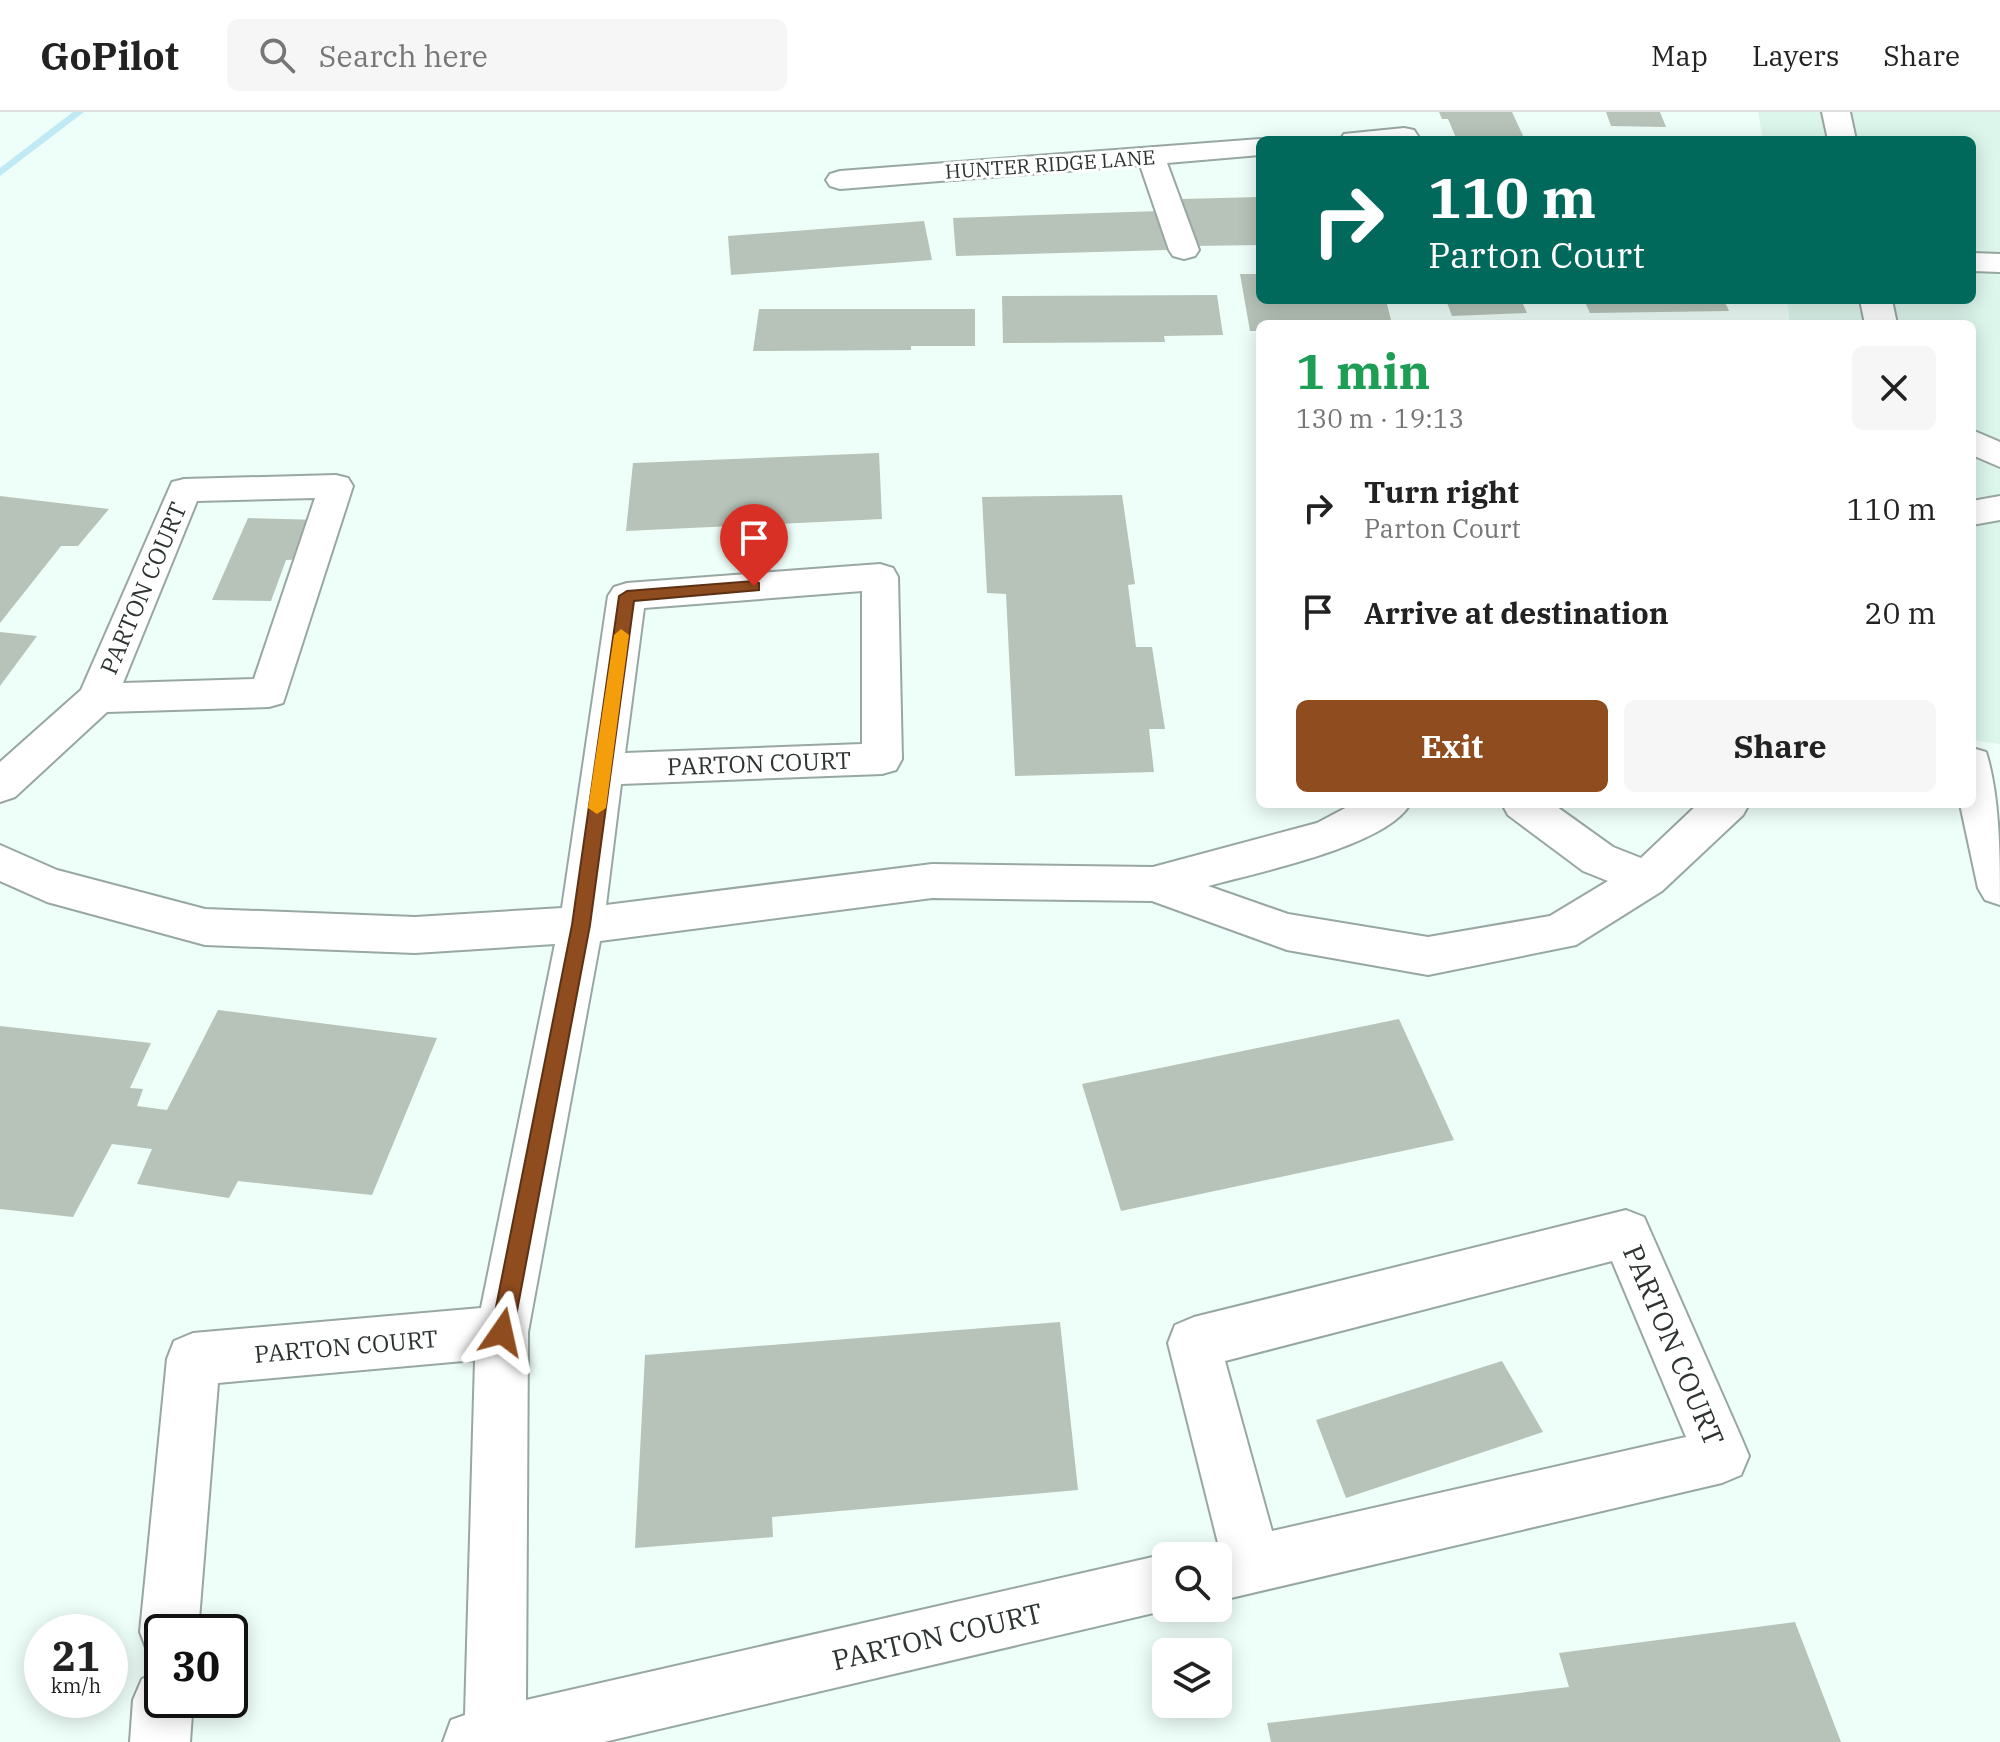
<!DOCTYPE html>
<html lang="en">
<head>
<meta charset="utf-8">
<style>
  :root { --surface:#fff; --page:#f6f6f6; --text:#222; --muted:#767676; --line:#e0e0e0; --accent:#8f4c1e }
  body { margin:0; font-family:"IBM Plex Serif",serif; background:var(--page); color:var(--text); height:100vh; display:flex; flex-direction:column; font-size:30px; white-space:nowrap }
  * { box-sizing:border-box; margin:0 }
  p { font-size:26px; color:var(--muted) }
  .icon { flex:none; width:44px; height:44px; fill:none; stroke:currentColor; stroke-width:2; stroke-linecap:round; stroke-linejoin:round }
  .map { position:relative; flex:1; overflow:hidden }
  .drawer { position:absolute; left:1256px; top:208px; width:720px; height:488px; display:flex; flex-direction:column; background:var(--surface); border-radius:12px; box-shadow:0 4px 20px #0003 }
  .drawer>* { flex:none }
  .top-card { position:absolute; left:1256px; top:24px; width:720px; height:168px; border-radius:12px; box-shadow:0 4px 20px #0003; background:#00695c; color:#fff; overflow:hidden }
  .buttons { position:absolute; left:1152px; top:1430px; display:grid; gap:16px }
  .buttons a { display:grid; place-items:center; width:80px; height:80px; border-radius:12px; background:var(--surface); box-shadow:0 4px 20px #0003; font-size:40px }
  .speed { position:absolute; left:24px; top:1502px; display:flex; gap:16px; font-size:40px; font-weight:700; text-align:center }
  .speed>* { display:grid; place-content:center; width:104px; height:104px; border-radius:50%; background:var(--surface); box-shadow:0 4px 20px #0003; line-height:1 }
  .speed small { font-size:20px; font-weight:400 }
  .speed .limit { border:4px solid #111; border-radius:12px; background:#fff; color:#111 }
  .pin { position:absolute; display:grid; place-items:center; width:68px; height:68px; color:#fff; margin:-82px -34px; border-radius:50% 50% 50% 0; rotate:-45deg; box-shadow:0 0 8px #0007 }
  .pin .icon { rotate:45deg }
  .me { position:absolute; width:88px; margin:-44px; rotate:11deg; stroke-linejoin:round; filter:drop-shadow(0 0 6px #0008) }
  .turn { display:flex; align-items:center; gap:28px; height:168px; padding:0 40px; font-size:36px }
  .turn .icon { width:104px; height:104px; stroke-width:2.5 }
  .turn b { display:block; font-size:56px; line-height:68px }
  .round { display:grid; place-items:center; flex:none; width:84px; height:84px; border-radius:12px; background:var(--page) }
  .headline { display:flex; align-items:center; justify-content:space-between; height:136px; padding:0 40px }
  h1 { font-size:48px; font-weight:800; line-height:60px; color:#1e9e55 }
  .action { display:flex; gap:16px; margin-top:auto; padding:16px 40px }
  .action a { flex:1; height:92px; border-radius:12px; background:var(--accent); color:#fff; font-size:32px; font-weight:800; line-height:92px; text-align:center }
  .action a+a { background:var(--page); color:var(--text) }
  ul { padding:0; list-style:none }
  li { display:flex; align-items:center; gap:24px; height:104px; padding:0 40px }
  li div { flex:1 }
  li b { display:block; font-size:30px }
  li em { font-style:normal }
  header { display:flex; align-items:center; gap:48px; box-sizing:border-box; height:112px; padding:0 40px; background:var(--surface); border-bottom:2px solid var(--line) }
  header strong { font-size:38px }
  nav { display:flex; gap:44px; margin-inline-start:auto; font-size:28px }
  .search { width:560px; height:72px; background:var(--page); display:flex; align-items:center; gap:20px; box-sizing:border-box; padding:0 28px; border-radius:12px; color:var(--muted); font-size:30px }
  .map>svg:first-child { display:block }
</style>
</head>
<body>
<header>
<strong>GoPilot</strong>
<div class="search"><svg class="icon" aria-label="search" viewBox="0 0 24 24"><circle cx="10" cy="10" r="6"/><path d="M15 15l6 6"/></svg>Search here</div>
<nav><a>Map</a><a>Layers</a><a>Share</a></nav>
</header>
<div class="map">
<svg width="2000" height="1630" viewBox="0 0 2000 1630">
  <rect width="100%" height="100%" fill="#eefef8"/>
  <polygon fill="#dcf6ec" points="1758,0 2000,0 2000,632 1972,628 1972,212 1790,212 1787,188 1972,188 1972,28 1763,28"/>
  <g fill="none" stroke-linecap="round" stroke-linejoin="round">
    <polygon fill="#c0e9f6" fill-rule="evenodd" points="73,0 84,0 0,64 0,56"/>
  </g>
  <g fill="#b7c3b8">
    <polygon points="1439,0 1512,0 1525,28 1457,28 1448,7 1442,7"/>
    <polygon points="1606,0 1660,0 1666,15 1611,14"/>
    <polygon points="1260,85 1260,133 1192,134 1182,87"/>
    <polygon points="1159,99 1167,138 956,144 953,106"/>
    <polygon points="924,109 932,148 731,163 728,124"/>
    <polygon points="1240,162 1260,162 1260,188 1386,188 1392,212 1260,212 1260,219 1250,219"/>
    <polygon points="1217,183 1223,223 1164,224 1165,230 1003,231 1002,184"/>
    <polygon points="1446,188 1521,188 1527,201 1452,204"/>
    <polygon points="1584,188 1724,188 1729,199 1590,201"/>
    <polygon points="759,197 975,197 975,234 911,234 911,238 753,239"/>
    <polygon points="879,341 882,407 626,419 633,351"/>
    <polygon points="1122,383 1135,472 1128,473 1136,535 1152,535 1165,617 1149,617 1154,660 1015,664 1006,482 987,481 982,385"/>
    <polygon points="0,384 109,397 78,434 61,434 0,511"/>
    <polygon points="248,406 322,408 309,447 286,448 271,489 212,488"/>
    <polygon points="0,520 37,524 0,574"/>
    <polygon points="218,898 437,926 372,1083 238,1069 229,1086 137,1072 152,1037 112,1032 73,1105 0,1097 0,914 151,931 130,976 143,977 137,994 167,998"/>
    <polygon points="1399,907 1454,1028 1121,1099 1082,972"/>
    <polygon points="1060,1210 1078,1378 772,1405 773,1425 635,1436 645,1243"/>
    <polygon points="1502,1249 1543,1320 1346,1386 1316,1308"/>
    <polygon points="1795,1510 1841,1630 1271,1630 1267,1611 1569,1575 1559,1541"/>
  </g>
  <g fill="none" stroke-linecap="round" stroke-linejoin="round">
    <defs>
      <g id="minor">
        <polygon points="1822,0 1850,0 1856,28 1828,28"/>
        <polygon points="1404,16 1414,18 1418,24 1415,28 1340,28 1344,22"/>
        <polygon points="1260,27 1266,28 1260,28 1260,43 1167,51 1199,138 1195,144 1184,147 1173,144 1169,138 1140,53 840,77 830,74 826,68 830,62 840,59"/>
        <polygon points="1972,141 2000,142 2000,160 1972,159"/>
        <polygon points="1860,188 1892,188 1897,212 1865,212"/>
        <polygon points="1972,318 2000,330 2000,355 1972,343"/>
        <path d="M336,363L348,366L353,374L283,591L269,595L107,600L15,685L0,690V650L81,578L172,370L184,367ZM315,386L254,567L123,571L197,389Z"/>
        <polygon points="2000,384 2000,408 1972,413 1972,389"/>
        <path d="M880,452L893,456L898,465L902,647L896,658L882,662L621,672L606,793L932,752L1153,755L1317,711L1353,692H1410C1387,734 1255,761 1208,774L1288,802L1428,825L1550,804L1608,769L1583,759L1508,703L1502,692H1553L1613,735L1641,746L1698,692H1749L1743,703L1662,779L1576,833L1428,863L1287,838L1152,789L932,786L600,829L528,1220L526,1588L1166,1442L1170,1444H1166V1496H1175L604,1630H443L451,1608L465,1603L475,1248L218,1271L198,1520H162V1546L148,1541L140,1520L167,1247L174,1229L193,1221L481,1196L555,832L415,841L205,833L47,790L0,769V733L57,758L205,797L415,805L562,796L608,484L614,475L627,471ZM862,479V632L625,641L644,496Z"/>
        <path d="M1972,636L1986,640C2000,684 2000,745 2000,793L1985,788L1978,776L1960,692H1972Z"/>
        <path d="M1626,1098L1644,1105L1741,1325L1749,1344L1741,1363L1722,1371L1218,1489V1444H1196L1198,1440L1218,1431L1168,1231L1175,1213L1194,1205ZM1612,1149L1686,1325L1272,1419L1225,1249Z"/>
        <polygon points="162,1558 162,1588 193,1588 190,1630 130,1630 133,1588 142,1567"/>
      </g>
    </defs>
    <use href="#minor" stroke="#98a7a1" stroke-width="4"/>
    <use href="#minor" fill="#fff" fill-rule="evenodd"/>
  </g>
  <polygon fill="#8f4c1e" stroke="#5d3114" stroke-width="2" points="754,469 759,471 759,478 634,489 590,813 513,1220 510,1227 502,1231 494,1227 491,1220 572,813 619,484 627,479"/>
  <polygon fill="#f59e0b" points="621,517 629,523 606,696 597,702 588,696 614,523"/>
  <g text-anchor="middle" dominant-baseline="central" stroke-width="6" stroke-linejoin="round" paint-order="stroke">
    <g font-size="20" fill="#2d3331" stroke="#fff">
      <text transform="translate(1050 52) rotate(-4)">HUNTER RIDGE LANE</text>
    </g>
    <g font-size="24" fill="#2d3331" stroke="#fff">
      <text transform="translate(143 476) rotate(-67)">PARTON COURT</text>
      <text transform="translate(759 651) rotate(-2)">PARTON COURT</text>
      <text transform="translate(346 1234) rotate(-5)">PARTON COURT</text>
    </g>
    <g font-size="28" fill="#2d3331" stroke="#fff">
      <text transform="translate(1674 1233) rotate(67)">PARTON COURT</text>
      <text transform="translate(937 1524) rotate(-13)">PARTON COURT</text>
    </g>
  </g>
</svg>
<div class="buttons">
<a><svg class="icon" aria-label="search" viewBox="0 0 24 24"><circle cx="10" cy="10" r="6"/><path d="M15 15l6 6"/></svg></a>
<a><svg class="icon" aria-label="layers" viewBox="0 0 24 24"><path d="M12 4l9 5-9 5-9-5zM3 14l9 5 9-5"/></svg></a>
</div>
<div class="speed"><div>21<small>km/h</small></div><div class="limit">30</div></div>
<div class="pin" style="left:754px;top:474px;background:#d93025"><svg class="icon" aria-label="arrive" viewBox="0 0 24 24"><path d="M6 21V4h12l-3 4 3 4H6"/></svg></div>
<svg class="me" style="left:502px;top:1220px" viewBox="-20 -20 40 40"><path d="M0-17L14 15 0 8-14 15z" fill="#8f4c1e" stroke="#fff" stroke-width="4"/></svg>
<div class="top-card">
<div class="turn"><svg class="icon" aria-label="right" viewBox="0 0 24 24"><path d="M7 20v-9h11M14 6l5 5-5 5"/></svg><div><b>110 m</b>Parton Court</div></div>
</div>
<section class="drawer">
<div class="headline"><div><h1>1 min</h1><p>130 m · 19:13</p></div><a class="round"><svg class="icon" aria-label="close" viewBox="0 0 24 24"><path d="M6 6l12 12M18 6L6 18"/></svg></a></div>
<ul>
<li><svg class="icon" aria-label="right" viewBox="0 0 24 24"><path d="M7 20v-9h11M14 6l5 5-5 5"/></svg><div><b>Turn right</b><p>Parton Court</p></div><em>110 m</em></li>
<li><svg class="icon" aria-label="arrive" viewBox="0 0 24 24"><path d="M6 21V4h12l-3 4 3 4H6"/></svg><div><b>Arrive at destination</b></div><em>20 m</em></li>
</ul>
<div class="action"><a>Exit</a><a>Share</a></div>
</section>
</div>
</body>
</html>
